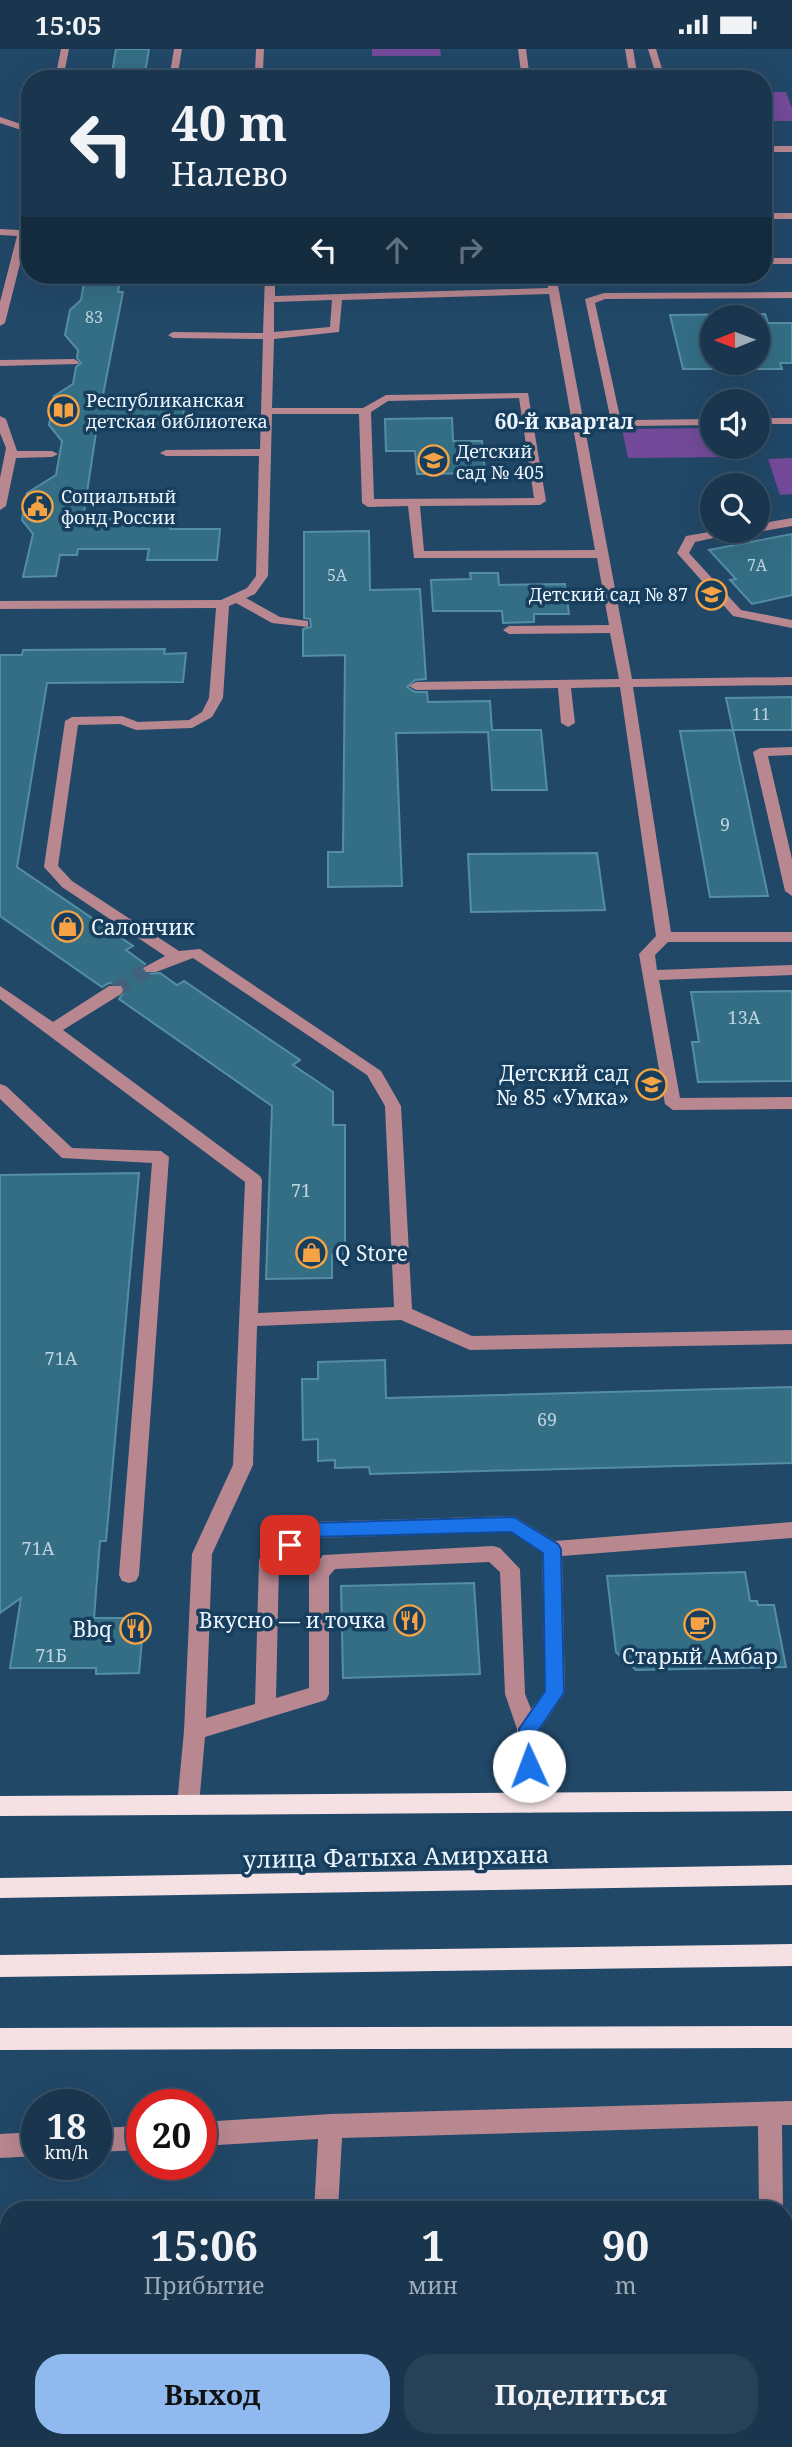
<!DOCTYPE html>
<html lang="ru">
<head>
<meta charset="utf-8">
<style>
  :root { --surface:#1a364e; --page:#274158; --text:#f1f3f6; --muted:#9fabb6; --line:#385066; --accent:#90b9f0 }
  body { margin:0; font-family:"Noto Serif",serif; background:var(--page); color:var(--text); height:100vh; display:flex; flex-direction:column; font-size:26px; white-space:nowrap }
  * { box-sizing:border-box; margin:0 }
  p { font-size:23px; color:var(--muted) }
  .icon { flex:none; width:38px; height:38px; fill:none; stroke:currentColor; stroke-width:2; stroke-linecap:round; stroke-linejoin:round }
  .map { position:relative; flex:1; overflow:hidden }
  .drawer { position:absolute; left:0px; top:2152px; width:793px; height:247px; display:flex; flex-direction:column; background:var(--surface); border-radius:28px 28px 0 0; box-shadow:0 7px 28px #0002,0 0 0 2px var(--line) }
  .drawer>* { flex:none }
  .hud { position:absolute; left:21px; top:21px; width:751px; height:214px; border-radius:28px; box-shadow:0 7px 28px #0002,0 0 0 2px var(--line); background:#1a364e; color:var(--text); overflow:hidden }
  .needle { width:46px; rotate:269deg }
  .buttons { position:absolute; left:700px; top:256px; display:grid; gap:14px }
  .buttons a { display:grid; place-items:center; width:70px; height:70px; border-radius:50%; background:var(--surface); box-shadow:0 7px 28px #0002,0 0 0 2px var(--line); font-size:35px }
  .speed { position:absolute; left:21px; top:2040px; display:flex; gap:14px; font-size:35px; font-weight:700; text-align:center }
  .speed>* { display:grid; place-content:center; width:91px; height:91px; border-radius:50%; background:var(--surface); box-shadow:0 7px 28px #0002,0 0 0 2px var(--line); line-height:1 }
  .speed small { font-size:18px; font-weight:400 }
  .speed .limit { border:10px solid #d22; background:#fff; color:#111 }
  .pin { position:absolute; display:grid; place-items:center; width:60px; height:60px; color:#fff; margin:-30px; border-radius:14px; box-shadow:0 4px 10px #0006 }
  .me { position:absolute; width:77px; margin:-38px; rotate:358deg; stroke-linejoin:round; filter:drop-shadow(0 0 5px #0008) }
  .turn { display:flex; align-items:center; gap:24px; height:147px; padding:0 35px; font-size:32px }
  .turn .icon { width:91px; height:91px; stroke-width:2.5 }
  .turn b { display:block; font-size:49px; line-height:60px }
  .lanes { display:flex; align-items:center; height:66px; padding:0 35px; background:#0003; justify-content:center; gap:35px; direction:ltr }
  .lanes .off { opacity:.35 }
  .eta { display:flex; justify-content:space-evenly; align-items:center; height:119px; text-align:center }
  .eta b { font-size:42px; font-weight:700; line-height:49px }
  .button { display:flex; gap:14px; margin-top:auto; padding:14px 35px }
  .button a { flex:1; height:80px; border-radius:28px; background:var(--accent); color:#111; font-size:28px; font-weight:700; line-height:80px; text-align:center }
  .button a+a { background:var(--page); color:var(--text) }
  .status { display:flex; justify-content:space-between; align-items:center; height:49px; padding:0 35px; background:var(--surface); direction:ltr }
  .status svg { height:19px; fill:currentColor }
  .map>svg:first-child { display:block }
</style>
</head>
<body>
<div class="status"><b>15:05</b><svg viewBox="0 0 49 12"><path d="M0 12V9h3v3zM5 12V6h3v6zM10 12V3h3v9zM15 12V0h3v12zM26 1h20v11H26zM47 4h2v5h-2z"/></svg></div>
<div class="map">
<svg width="792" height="2398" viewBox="0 0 792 2398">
  <rect width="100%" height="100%" fill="#224868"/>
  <g fill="#734a99">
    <polygon points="372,0 440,0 441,7 372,7"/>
    <polygon points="763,43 786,43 792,59 792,72 763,72"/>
    <polygon points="712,379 712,397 729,397 731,408 628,409 622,380"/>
    <polygon points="792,409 792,445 780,446 768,410"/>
  </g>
  <g fill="#346e85" stroke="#548ea5" stroke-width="2" fill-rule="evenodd">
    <polygon points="116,0 149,0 144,30 111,30"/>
    <polygon points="85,226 121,226 118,243 123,243 102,351 185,351 182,377 97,377 83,470 171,470 170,480 220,480 217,511 147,511 149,500 78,500 77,506 60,506 56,527 23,528 33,485 22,471 27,444 56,426 62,392 49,376 54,347 73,335 76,318 81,314 77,309 78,301 65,286 70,261 81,251"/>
    <path d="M765,265L768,274H792V314H780L782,320H683L670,266ZM712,268H758V313H712Z"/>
    <polygon points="452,369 453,392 482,392 485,424 417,425 415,402 386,402 385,370"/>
    <polygon points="369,482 370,541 420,540 426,630 415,631 407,638 415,643 427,643 428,653 490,652 492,681 541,681 547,741 492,741 488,683 396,684 402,837 328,838 328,803 343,803 345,606 303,607 303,580 311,578 310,570 304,569 304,483"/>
    <polygon points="792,485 792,546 752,555 730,531 736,530 709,501"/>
    <polygon points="470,524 498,524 499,536 565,535 569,565 534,565 534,573 503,574 502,562 433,562 431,531 471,530"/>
    <polygon points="165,600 164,605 186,604 183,633 47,634 17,818 133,897 126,901 145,915 140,918 144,925 160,924 177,936 184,932 300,1011 293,1016 333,1043 333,1076 345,1076 345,1205 332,1206 332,1229 266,1230 272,1057 119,950 125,942 123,936 109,934 102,938 0,867 0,606 22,606 23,601"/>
    <polygon points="792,648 792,681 733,681 726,649"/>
    <polygon points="733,681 768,847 710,848 680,682"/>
    <polygon points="597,804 605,861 471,863 468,805"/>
    <polygon points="792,942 792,1032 698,1033 692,993 699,993 691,943"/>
    <polygon points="139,1124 106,1492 100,1492 94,1569 144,1569 139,1624 96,1625 96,1619 10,1619 21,1549 0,1564 0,1126"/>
    <polygon points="385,1311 386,1349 792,1338 792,1414 370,1425 369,1418 335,1419 335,1411 318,1412 318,1390 303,1391 302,1330 318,1330 318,1313"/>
    <polygon points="745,1523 750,1552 757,1552 758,1556 774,1556 786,1618 636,1621 616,1603 607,1527"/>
    <polygon points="474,1534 480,1625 343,1629 341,1537"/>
  </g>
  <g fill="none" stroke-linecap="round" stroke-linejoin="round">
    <polyline stroke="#40627e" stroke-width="15" stroke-dasharray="15 8" stroke-linecap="butt" points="115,941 151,919"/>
    <g fill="#b88790" fill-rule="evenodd">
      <polygon points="61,0 69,0 63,30 55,30"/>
      <polygon points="174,0 182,0 177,30 169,30"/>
      <polygon points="256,0 264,0 263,21 316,20 321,25 400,24 405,30 259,27 255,24"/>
      <polygon points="518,0 526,0 530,30 522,30"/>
      <polygon points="625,0 633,0 638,30 630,30"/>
      <polygon points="648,0 656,0 665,30 657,29"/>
      <polygon points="0,68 30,78 30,84 0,74"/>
      <rect x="763" y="97" width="29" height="6"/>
      <polygon points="30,152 30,187 27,187 5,274 0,277 0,253 17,187 0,186 0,180 19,181 25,155"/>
      <rect x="763" y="164" width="29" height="6"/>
      <rect x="763" y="209" width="29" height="6"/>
      <path d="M265,226H275V247L548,239L546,226H556L632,630L792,628V636L633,638L671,883H792V893H668L655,906L657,921L792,916V926L659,931L680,1049L792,1048V1060L673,1061L665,1055L639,905L656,887L620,638L571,639L575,674L568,678L561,674L558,639L416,641L409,637L416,633L619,630L610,584L509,585L503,581L509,577L609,576L597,509H414L408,457L368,458L362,454L359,365H272L268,527L255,545L246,549L280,568L308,572V578L272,574L236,554L229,557L223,649L212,668L192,679L136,681L120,675L78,676L58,817L72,832L179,902L200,900L381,1022L401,1057L412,1260L472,1287L792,1281V1295L470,1301L401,1271L257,1277L253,1416L212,1505L206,1669L255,1655L259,1511L262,1505L310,1473L514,1467L555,1492L792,1473V1489L562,1507L565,1644L539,1682L541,1754L538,1761L530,1764L522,1761L519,1754L517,1680L505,1645L500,1523L489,1513L335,1520L329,1527V1645L326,1651L205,1688L199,1756L196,1763L188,1766L180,1763L177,1756L184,1682L192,1505L233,1416L245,1133L0,950V937L53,973L109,937H121L123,941L121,945L63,981L260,1127L262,1131L258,1264L394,1258L385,1057L367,1026L193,909L156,923H146L143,919L165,907L62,838L44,818L65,672L72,668L122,667L138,673L189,671L202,663L209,649L216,559L0,560V552L221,551L247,539L256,527L259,407H166L160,404L166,401L260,400L263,290L173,289L168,286L173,283L263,284ZM549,245L595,501L424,502L420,457L540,456L546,452L528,344L386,346L363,359H272L274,290L339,283L342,251ZM332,251L330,278L274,283V253ZM519,349L534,449L374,450L371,363L388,352ZM511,1483L542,1504L545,1642L531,1660L525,1645L520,1520L500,1499L493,1497L323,1506L309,1525V1639L276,1649L279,1515L314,1489Z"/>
      <polygon points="792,243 792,249 605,250 595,254 620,368 631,371 712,370 712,376 631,377 611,372 585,250 604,244"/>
      <polygon points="74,310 79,313 78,315 0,317 0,311"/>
      <polygon points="0,367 6,370 17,402 52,402 58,405 52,408 16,409 6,457 0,461 0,429 6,399 0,384"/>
      <rect x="758" y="369" width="34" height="6"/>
      <polygon points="792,469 792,477 758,483 754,481 758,481 758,475"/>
      <polygon points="721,481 750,481 695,493 689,504 741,561 792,571 792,579 733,567 677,504 686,487"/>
      <polygon points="792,698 792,706 768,707 792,810 792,847 785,842 753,703 760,699"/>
      <polygon points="0,1035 6,1037 72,1099 161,1102 169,1108 139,1526 136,1532 129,1534 122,1532 119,1526 152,1114 62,1109 0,1050"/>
      <polygon points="792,2052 792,2076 782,2076 783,2161 759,2161 758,2077 342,2089 338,2161 314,2161 318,2090 201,2097 201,2073 331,2065"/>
      <polygon points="142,2077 142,2101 96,2103 96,2079"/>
      <polygon points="37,2083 37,2107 0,2109 0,2085"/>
      <polygon points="784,2245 792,2249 792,2328 784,2325"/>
      <rect x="312" y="2390" width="26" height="8"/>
    </g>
    <g fill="#f5e1e4" fill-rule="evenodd">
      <polygon points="792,1742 792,1762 0,1767 0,1747"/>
      <polygon points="792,1816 792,1836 0,1849 0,1829"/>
      <polygon points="792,1895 792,1917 0,1928 0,1906"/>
      <polygon points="792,1977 792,1999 0,2001 0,1979"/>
    </g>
  </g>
  <polygon fill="#1a73e8" stroke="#114b97" stroke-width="2" points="514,1468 558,1495 561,1500 564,1644 538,1682 539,1717 536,1723 529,1725 522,1723 519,1680 545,1642 543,1504 511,1483 314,1488 290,1504 281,1496 283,1491 310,1474"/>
  <defs>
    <symbol id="library-ring" viewBox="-11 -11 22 22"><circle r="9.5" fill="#173e5d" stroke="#f5a345" stroke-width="1.5"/><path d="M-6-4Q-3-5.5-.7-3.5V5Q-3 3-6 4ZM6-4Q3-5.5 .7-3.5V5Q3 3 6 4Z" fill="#f5a345"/></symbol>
    <symbol id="school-ring" viewBox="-11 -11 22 22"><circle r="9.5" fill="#173e5d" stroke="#f5a345" stroke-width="1.5"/><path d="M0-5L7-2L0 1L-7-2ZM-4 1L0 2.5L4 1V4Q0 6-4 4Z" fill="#f5a345"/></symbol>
    <symbol id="civic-ring" viewBox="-11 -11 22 22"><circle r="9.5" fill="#173e5d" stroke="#f5a345" stroke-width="1.5"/><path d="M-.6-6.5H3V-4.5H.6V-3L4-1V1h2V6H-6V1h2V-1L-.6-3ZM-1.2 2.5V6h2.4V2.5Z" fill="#f5a345"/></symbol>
    <symbol id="shop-ring" viewBox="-11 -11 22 22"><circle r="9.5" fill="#173e5d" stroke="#f5a345" stroke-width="1.5"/><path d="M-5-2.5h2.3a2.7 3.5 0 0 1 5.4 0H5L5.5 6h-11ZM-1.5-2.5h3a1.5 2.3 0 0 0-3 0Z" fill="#f5a345"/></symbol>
    <symbol id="restaurant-ring" viewBox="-11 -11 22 22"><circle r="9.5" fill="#173e5d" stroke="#f5a345" stroke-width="1.5"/><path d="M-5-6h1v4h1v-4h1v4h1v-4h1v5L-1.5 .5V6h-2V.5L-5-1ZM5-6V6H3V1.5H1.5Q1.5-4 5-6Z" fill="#f5a345"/></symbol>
    <symbol id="cafe-ring" viewBox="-11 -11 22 22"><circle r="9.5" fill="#173e5d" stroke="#f5a345" stroke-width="1.5"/><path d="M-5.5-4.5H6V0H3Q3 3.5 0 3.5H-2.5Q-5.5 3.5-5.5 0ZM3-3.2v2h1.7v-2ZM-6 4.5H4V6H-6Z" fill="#f5a345"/></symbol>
  </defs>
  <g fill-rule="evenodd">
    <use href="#library-ring" x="46" y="344" width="35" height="35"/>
    <use href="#school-ring" x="416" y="394" width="35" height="35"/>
    <use href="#civic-ring" x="20" y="440" width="35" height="35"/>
    <use href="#school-ring" x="694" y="528" width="35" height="35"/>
    <use href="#shop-ring" x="50" y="860" width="35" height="35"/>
    <use href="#school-ring" x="634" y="1018" width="35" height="35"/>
    <use href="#shop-ring" x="294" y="1186" width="35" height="35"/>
    <use href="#restaurant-ring" x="392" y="1554" width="35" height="35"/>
    <use href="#cafe-ring" x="682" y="1558" width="35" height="35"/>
    <use href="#restaurant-ring" x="118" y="1562" width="35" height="35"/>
  </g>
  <g text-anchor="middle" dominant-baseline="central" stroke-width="7" stroke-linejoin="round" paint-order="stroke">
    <g font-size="16" fill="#bed3df">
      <text x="94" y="268">83</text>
      <text x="757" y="516">7А</text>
      <text x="337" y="526">5А</text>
      <text x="761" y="665">11</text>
    </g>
    <g font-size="18" fill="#ecf5fd" stroke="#173e5d" text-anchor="start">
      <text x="86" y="351">Республиканская<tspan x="86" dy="21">детская библиотека</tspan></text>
      <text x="456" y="402">Детский<tspan x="456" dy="21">сад № 405</tspan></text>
      <text x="61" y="447">Социальный<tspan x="61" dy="21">фонд России</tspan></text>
      <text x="688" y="545" text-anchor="end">Детский сад № 87</text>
    </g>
    <g font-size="18" fill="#bed3df">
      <text x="725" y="775">9</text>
      <text x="744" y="968">13А</text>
      <text x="301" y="1141">71</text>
      <text x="61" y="1309">71А</text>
      <text x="547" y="1370">69</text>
      <text x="38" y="1499">71А</text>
      <text x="51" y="1606">71Б</text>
    </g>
    <g font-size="21" font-weight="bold" fill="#ecf5fd" stroke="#173e5d">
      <text x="564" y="372">60-й квартал</text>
    </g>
    <g font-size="21" fill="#ecf5fd" stroke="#173e5d" text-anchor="end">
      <text x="91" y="878" text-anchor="start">Салончик</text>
      <text x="629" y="1024">Детский сад<tspan x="629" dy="24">№ 85 «Умка»</tspan></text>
      <text x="335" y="1204" text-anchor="start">Q Store</text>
      <text x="386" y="1571">Вкусно — и точка</text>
      <text x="112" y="1580">Bbq</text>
      <text x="700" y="1607" text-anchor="middle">Старый Амбар</text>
    </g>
    <g font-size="24" fill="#ecf5fd" stroke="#173e5d">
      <text transform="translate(396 1807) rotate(-1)">улица Фатыха Амирхана</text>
    </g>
  </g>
</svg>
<div class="buttons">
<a><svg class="needle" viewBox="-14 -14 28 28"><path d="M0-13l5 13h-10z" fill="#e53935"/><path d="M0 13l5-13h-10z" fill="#9fabb6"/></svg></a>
<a><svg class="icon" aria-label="sound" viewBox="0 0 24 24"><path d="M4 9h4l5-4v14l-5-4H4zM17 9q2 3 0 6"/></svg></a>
<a><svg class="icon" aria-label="search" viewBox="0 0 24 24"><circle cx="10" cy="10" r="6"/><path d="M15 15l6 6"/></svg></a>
</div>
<div class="speed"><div>18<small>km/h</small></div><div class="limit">20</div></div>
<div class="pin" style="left:290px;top:1496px;background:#d93025"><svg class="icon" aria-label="arrive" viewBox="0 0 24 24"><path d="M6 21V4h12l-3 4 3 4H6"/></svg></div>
<svg class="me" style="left:529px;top:1717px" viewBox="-20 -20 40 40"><circle r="19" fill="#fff"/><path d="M0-13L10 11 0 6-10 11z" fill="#1a73e8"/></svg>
<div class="hud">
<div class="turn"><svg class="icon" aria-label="left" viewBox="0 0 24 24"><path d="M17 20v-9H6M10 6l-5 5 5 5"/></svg><div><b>40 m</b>Налево</div></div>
<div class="lanes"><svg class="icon" aria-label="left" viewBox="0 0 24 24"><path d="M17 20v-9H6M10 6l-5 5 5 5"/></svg><svg class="icon off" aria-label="ahead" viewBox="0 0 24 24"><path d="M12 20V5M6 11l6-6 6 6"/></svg><svg class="icon off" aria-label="right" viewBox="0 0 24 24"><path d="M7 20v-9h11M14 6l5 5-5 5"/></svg></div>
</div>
<section class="drawer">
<div class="eta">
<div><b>15:06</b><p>Прибытие</p></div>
<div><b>1</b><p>мин</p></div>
<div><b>90</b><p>m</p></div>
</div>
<div class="button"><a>Выход</a><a>Поделиться</a></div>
</section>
</div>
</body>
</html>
